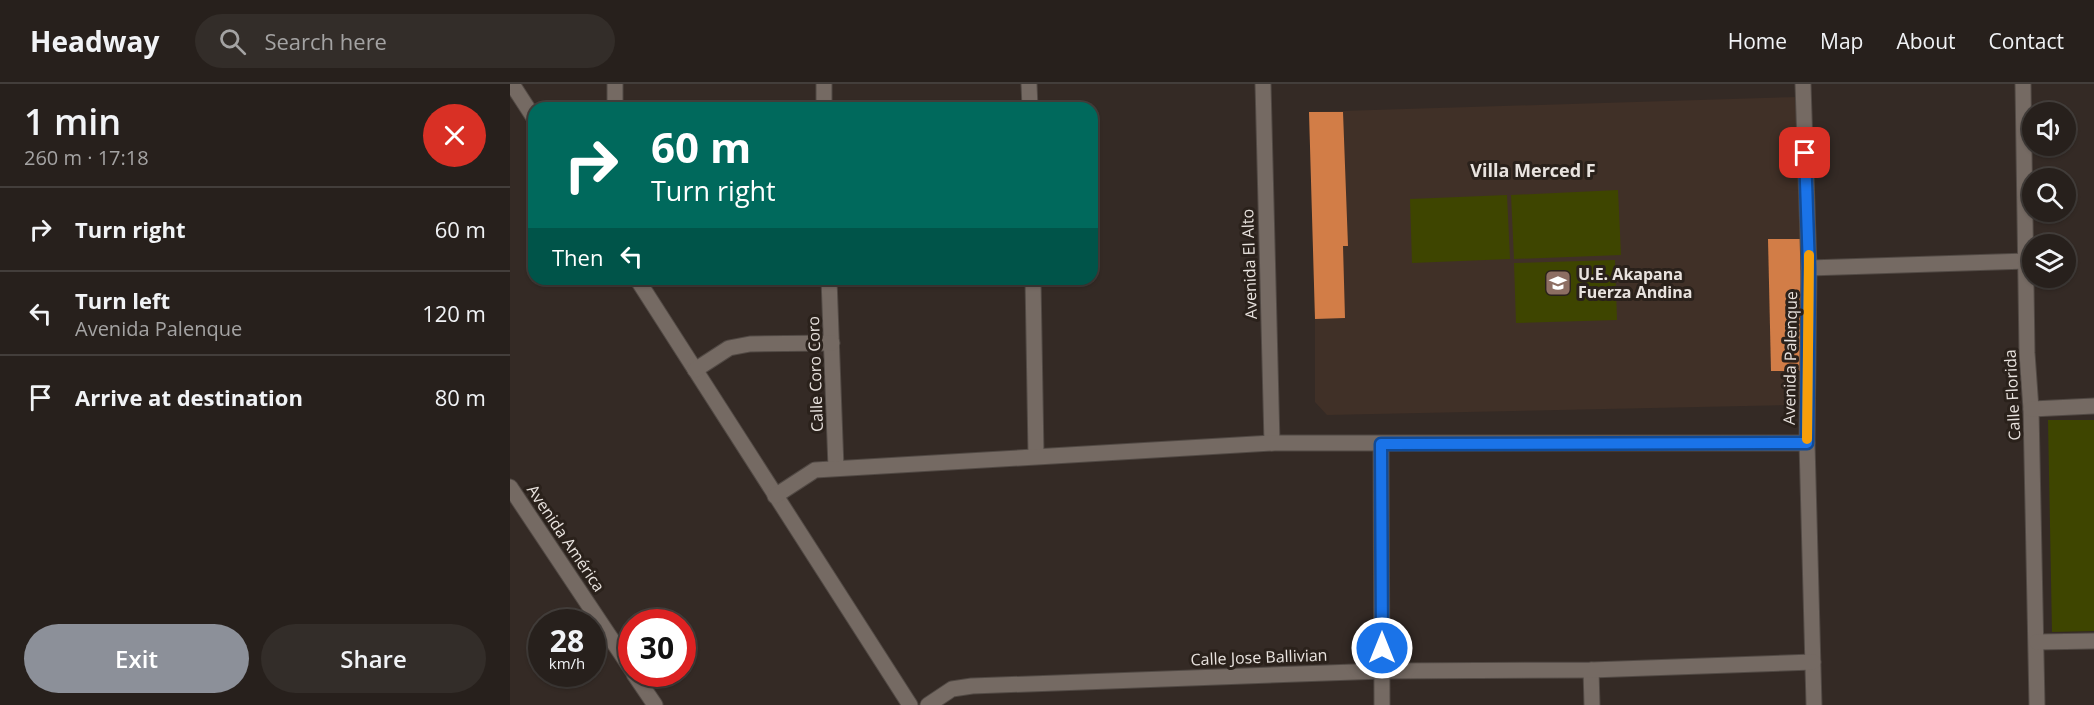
<!DOCTYPE html>
<html lang="en">
<head>
<meta charset="utf-8">
<style>
  :root { --surface:#27201c; --page:#332d29; --text:#f1f3f6; --muted:#a4a3a3; --line:#433e3b; --accent:#8c9099 }
  body { margin:0; font-family:"Open Sans",sans-serif; background:var(--page); color:var(--text); height:100vh; display:flex; flex-direction:column; font-size:22px; white-space:nowrap }
  * { box-sizing:border-box; margin:0 }
  p { font-size:20px; color:var(--muted) }
  .icon { flex:none; width:33px; height:33px; fill:none; stroke:currentColor; stroke-width:2; stroke-linecap:round; stroke-linejoin:round }
  .map { position:relative; flex:1; overflow:hidden }
  .side { display:flex; flex-direction:column; background:var(--surface); width:510px }
  .side>* { flex:none }
  .guide { position:absolute; left:18px; top:18px; width:570px; height:183px; border-radius:18px; box-shadow:0 2px 4px #0004,0 0 0 2px var(--line); background:#00695c; color:#fff; overflow:hidden }
  .tools { position:absolute; left:1512px; top:18px; display:grid; gap:12px }
  .tools a { display:grid; place-items:center; width:54px; height:54px; border-radius:50%; background:var(--surface); box-shadow:0 2px 4px #0004,0 0 0 2px var(--line); font-size:30px }
  .speed { position:absolute; left:18px; top:525px; display:flex; gap:12px; font-size:30px; font-weight:700; text-align:center }
  .speed>* { display:grid; place-content:center; width:78px; height:78px; border-radius:50%; background:var(--surface); box-shadow:0 2px 4px #0004,0 0 0 2px var(--line); line-height:1 }
  .speed small { font-size:15px; font-weight:400 }
  .speed .limit { border:9px solid #d22; background:#fff; color:#111 }
  .pin { position:absolute; display:grid; place-items:center; width:51px; height:51px; color:#fff; margin:-26px; border-radius:12px; box-shadow:0 3px 9px #0006 }
  .me { position:absolute; width:66px; margin:-33px; rotate:0deg; stroke-linejoin:round; filter:drop-shadow(0 0 4px #0008) }
  .turn { display:flex; align-items:center; gap:21px; height:126px; padding:0 24px; font-size:27px }
  .turn .icon { width:78px; height:78px; stroke-width:2.5 }
  .turn b { display:block; font-size:42px; line-height:51px }
  .then { display:flex; align-items:center; height:57px; padding:0 24px; background:#0003; gap:12px; font-size:22px }
  .round { display:grid; place-items:center; flex:none; width:63px; height:63px; border-radius:32px; background:var(--page) }
  .headline { display:flex; align-items:center; justify-content:space-between; height:102px; padding:0 24px }
  h1 { font-size:36px; font-weight:600; line-height:45px }
  .cta { display:flex; gap:12px; margin-top:auto; padding:12px 24px }
  .cta a { flex:1; height:69px; border-radius:36px; background:var(--accent); color:#fff; font-size:24px; font-weight:600; line-height:69px; text-align:center }
  .cta a+a { background:var(--page); color:var(--text) }
  ul { padding:0; list-style:none }
  li { display:flex; align-items:center; gap:18px; height:84px; padding:0 24px; border-top:2px solid var(--line) }
  li div { flex:1 }
  li b { display:block; font-size:22px }
  li em { font-style:normal }
  header { display:flex; align-items:center; gap:36px; box-sizing:border-box; height:84px; padding:0 30px; background:var(--surface); border-bottom:2px solid var(--line) }
  header strong { font-size:28px }
  nav { display:flex; gap:33px; margin-inline-start:auto; font-size:21px }
  .search { width:420px; height:54px; background:var(--page); display:flex; align-items:center; gap:15px; box-sizing:border-box; padding:0 21px; border-radius:33px; color:var(--muted); font-size:22px }
  main { display:flex; flex:1; min-height:0 }
  .map>svg:first-child { display:block }
</style>
</head>
<body>
<header>
<strong>Headway</strong>
<div class="search"><svg class="icon" aria-label="search" viewBox="0 0 24 24"><circle cx="10" cy="10" r="6"/><path d="M15 15l6 6"/></svg>Search here</div>
<nav><a>Home</a><a>Map</a><a>About</a><a>Contact</a></nav>
</header>
<main>
<section class="side">
<div class="headline"><div><h1>1 min</h1><p>260 m · 17:18</p></div><a class="round" style="background:#d93025;color:#fff"><svg class="icon" aria-label="close" viewBox="0 0 24 24"><path d="M6 6l12 12M18 6L6 18"/></svg></a></div>
<ul>
<li><svg class="icon" aria-label="right" viewBox="0 0 24 24"><path d="M7 20v-9h11M14 6l5 5-5 5"/></svg><div><b>Turn right</b></div><em>60 m</em></li>
<li><svg class="icon" aria-label="left" viewBox="0 0 24 24"><path d="M17 20v-9H6M10 6l-5 5 5 5"/></svg><div><b>Turn left</b><p>Avenida Palenque</p></div><em>120 m</em></li>
<li><svg class="icon" aria-label="arrive" viewBox="0 0 24 24"><path d="M6 21V4h12l-3 4 3 4H6"/></svg><div><b>Arrive at destination</b></div><em>80 m</em></li>
</ul>
<div class="cta"><a>Exit</a><a>Share</a></div>
</section>
<div class="map">
<svg width="1584" height="621" viewBox="0 0 1584 621">
  <rect width="100%" height="100%" fill="#342a25"/>
  <polygon fill="#403027" points="1288,13 1294,309 1281,321 817,331 805,318 805,235 799,28"/>
  <g fill="#3e4500">
    <polygon points="1108,106 1111,171 1004,175 1001,111"/>
    <polygon points="997,111 1000,175 902,179 900,115"/>
    <polygon points="1105,176 1107,236 1006,239 1004,179"/>
    <polygon points="1538,336 1584,336 1584,547 1542,548"/>
  </g>
  <g fill="#d27d47">
    <polygon points="799,28 833,28 838,162 833,162 835,234 805,235"/>
    <polygon points="1258,155 1290,155 1293,287 1261,287"/>
  </g>
  <g fill="none" stroke-linecap="round" stroke-linejoin="round">
    <defs>
      <g id="minor">
        <polyline points="2,0 24,34"/>
        <polyline points="105,0 105,24"/>
        <polyline points="314,0 314,24"/>
        <polyline points="519,0 520,24"/>
        <polyline points="753,0 762,359"/>
        <polyline points="1293,0 1299,184 1297,359 1304,621"/>
        <polyline points="1513,0 1517,269 1521,325 1527,621"/>
        <polyline points="1299,184 1517,177"/>
        <polyline points="127,195 400,621"/>
        <polyline points="319,195 326,384"/>
        <polyline points="523,195 526,371"/>
        <polyline points="185,286 219,264 240,260 322,259"/>
        <polyline points="1521,325 1584,322"/>
        <polyline points="871,360 872,621"/>
        <polyline points="0,403 122,586"/>
        <polyline points="265,412 305,386 762,359 1297,359"/>
        <polyline points="1527,558 1584,557"/>
        <polyline points="1081,586 1082,621"/>
        <polyline points="124,590 145,621"/>
        <polyline points="418,621 442,605 462,602 872,587 1081,586 1303,578"/>
      </g>
    </defs>
    <use href="#minor" stroke="#514944" stroke-width="17"/>
    <use href="#minor" stroke="#756a63" stroke-width="15"/>
  </g>
  <g fill="none" stroke-linecap="round" stroke-linejoin="round">
    <defs>
      <polyline id="route" points="872,564 871,360 1297,359 1299,184 1295,69"/>
    </defs>
    <use href="#route" stroke="#114b97" stroke-width="15"/>
    <use href="#route" stroke="#1a73e8" stroke-width="10"/>
    <polyline stroke="#f59e0b" stroke-width="10" points="1297,355 1299,171"/>
  </g>
  <defs>
    <symbol id="school-square" viewBox="-11 -11 22 22"><rect x="-9" y="-9" width="18" height="18" rx="4" fill="#8d6e63" stroke="#2a211b"/><path d="M0-5L7-2L0 1L-7-2ZM-4 1L0 2.5L4 1V4Q0 6-4 4Z" fill="#fff"/></symbol>
  </defs>
  <g fill-rule="evenodd">
    <use href="#school-square" x="1033" y="184" width="30" height="30"/>
  </g>
  <g text-anchor="middle" dominant-baseline="central" stroke-width="6" stroke-linejoin="round" paint-order="stroke">
    <g font-size="16" fill="#e9e3df" stroke="#2a211b">
      <text transform="translate(739 180) rotate(-92)">Avenida El Alto</text>
      <text transform="translate(1280 274) rotate(-89)">Avenida Palenque</text>
      <text transform="translate(305 290) rotate(-92)">Calle Coro Coro</text>
      <text transform="translate(1502 311) rotate(-93)">Calle Florida</text>
      <text transform="translate(56 454) rotate(56)">Avenida América</text>
      <text transform="translate(749 573) rotate(-2)">Calle Jose Ballivian</text>
    </g>
    <g font-size="16" font-weight="bold" fill="#e9e3df" stroke="#2a211b" text-anchor="start">
      <text x="1068" y="190">U.E. Akapana<tspan x="1068" dy="18">Fuerza Andina</tspan></text>
    </g>
    <g font-size="18" font-weight="bold" fill="#e9e3df" stroke="#2a211b">
      <text x="1023" y="86">Villa Merced F</text>
    </g>
  </g>
</svg>
<div class="tools">
<a><svg class="icon" aria-label="sound" viewBox="0 0 24 24"><path d="M4 9h4l5-4v14l-5-4H4zM17 9q2 3 0 6"/></svg></a>
<a><svg class="icon" aria-label="search" viewBox="0 0 24 24"><circle cx="10" cy="10" r="6"/><path d="M15 15l6 6"/></svg></a>
<a><svg class="icon" aria-label="layers" viewBox="0 0 24 24"><path d="M12 4l9 5-9 5-9-5zM3 14l9 5 9-5"/></svg></a>
</div>
<div class="speed"><div>28<small>km/h</small></div><div class="limit">30</div></div>
<div class="pin" style="left:1295px;top:69px;background:#d93025"><svg class="icon" aria-label="arrive" viewBox="0 0 24 24"><path d="M6 21V4h12l-3 4 3 4H6"/></svg></div>
<svg class="me" style="left:872px;top:564px" viewBox="-20 -20 40 40"><circle r="17" fill="#1a73e8" stroke="#fff" stroke-width="3"/><path d="M0-11L8 9 0 5-8 9z" fill="#fff"/></svg>
<div class="guide">
<div class="turn"><svg class="icon" aria-label="right" viewBox="0 0 24 24"><path d="M7 20v-9h11M14 6l5 5-5 5"/></svg><div><b>60 m</b>Turn right</div></div>
<div class="then">Then<svg class="icon" aria-label="left" viewBox="0 0 24 24"><path d="M17 20v-9H6M10 6l-5 5 5 5"/></svg></div>
</div>
</div>
</main>
</body>
</html>
